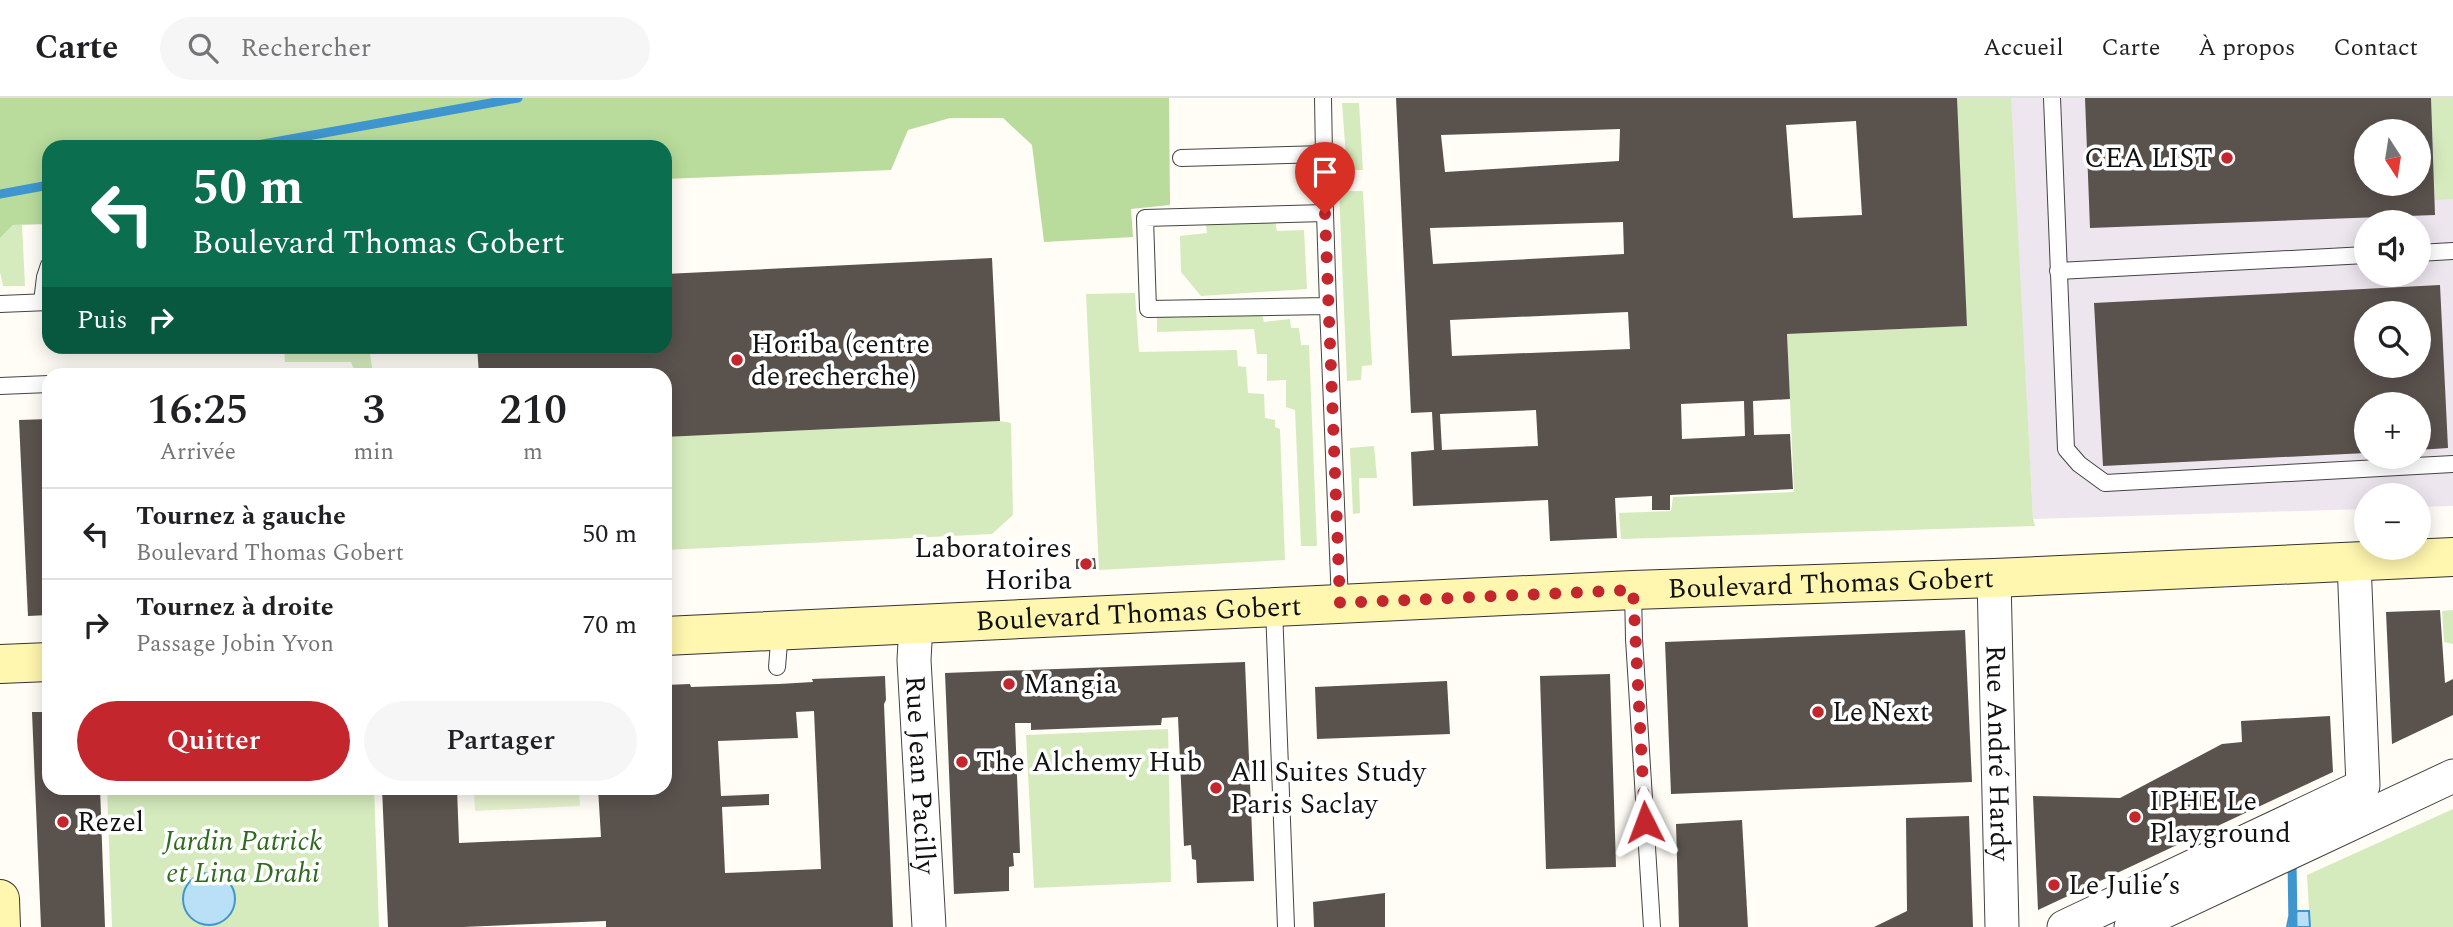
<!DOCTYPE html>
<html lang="fr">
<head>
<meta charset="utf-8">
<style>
  :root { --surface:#fff; --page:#f6f6f6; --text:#202124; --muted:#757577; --line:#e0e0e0; --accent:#c4262e }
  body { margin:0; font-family:Spectral,serif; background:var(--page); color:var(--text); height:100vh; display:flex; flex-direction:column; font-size:26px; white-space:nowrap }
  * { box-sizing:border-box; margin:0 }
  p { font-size:23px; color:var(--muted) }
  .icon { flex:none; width:38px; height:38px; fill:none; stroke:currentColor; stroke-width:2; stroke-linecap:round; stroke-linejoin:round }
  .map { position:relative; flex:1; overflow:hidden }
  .details { position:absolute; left:42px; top:270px; width:630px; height:427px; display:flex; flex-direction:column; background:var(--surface); border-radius:21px; box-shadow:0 4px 18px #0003 }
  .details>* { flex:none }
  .banner { position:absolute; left:42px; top:42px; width:630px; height:214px; border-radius:21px; box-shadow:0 4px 18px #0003; background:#0b6e4f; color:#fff; overflow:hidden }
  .needle { width:46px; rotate:168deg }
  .controls { position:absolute; left:2354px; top:21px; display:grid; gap:14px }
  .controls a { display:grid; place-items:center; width:77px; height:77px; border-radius:50%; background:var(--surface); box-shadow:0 4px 18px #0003; font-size:35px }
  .pin { position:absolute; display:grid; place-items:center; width:60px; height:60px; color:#fff; margin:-72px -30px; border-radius:50% 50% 50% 0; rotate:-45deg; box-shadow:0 0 7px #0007 }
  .pin .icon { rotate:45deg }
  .me { position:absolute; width:77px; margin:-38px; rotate:357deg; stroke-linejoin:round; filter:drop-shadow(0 0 5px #0008) }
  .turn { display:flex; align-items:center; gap:24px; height:147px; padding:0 35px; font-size:32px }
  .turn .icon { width:91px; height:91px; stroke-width:2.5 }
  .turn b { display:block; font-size:49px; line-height:60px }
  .then { display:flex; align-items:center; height:66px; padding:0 35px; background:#0003; gap:14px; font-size:26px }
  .eta { display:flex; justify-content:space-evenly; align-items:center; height:119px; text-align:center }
  .eta b { font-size:42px; font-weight:600; line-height:49px }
  .primary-button { display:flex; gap:14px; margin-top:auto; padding:14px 35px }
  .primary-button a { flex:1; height:80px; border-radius:42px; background:var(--accent); color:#fff; font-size:28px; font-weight:600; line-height:80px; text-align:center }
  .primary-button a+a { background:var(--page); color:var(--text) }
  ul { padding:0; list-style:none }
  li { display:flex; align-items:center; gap:21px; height:91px; padding:0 35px; border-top:2px solid var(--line) }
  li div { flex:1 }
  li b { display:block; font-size:26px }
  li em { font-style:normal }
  header { display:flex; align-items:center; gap:42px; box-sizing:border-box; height:98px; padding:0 35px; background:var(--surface); border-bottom:2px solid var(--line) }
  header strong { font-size:33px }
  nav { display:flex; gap:38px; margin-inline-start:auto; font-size:24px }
  .search { width:490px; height:63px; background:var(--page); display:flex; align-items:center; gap:18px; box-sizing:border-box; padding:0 24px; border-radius:38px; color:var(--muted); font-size:26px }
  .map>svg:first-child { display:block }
</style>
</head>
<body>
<header>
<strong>Carte</strong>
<div class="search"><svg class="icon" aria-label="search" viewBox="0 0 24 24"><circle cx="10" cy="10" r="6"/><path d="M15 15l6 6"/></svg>Rechercher</div>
<nav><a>Accueil</a><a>Carte</a><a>À propos</a><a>Contact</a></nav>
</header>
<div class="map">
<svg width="2453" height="829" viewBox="0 0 2453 829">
  <rect width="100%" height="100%" fill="#fffdf5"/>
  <path fill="#eee6ef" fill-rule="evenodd" d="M2010,0H2453V408L2419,409L2418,397H2366V411L2033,421ZM2366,33H2418V86H2366ZM2366,124H2418V177H2366ZM2366,215H2418V268H2366ZM2366,306H2418V359H2366Z"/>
  <g fill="#d5ebbd">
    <polygon points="1954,0 2011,0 2033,420 2035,428 1621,441 1619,415 1671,413 1673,399 1794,394 1787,236 1967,228"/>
    <polygon points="2431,0 2453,0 2453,101 2435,102"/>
    <polygon points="1342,5 1359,5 1363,72 1347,72"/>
    <polygon points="1339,93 1363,93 1372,267 1362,268 1361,282 1347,283"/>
    <polygon points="1275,123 1277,133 1304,132 1307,191 1201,198 1181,174 1180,138 1207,135 1206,127"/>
    <polygon points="13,127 22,127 25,188 3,188 0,174 0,140"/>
    <polygon points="1135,195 1139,254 1237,252 1238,268 1246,269 1248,295 1264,296 1265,320 1275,322 1275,329 1280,331 1285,462 1099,472 1086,196"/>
    <polygon points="1261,213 1264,224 1290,221 1291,230 1299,230 1301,247 1309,247 1317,448 1301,448 1295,312 1286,309 1286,282 1267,283 1267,256 1257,256 1254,231 1157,234 1157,216"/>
    <polygon points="284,249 369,249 373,276 356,276 351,264 285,264"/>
    <polygon points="1000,323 1011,325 1013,417 992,436 665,452 665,339"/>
    <polygon points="1374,348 1377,380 1359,380 1360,415 1353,416 1350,350"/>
    <polygon points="2453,512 2453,546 2444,544 2442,513"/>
    <polygon points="1168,631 1171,784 1034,790 1026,637"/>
    <polygon points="107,690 374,690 379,829 112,829"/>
    <polygon points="2453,711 2453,829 2310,829 2307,777"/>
  </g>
  <polygon fill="#b9dc9c" points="0,0 1169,0 1170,107 1131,111 1133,139 1044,144 1032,47 1003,20 950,20 908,32 891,72 665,81 665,49 49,49 49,126 13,127 0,140"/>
  <polygon fill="#e6f2cf" points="474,690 579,690 580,708 475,713"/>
  <g fill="#b9e0f7" stroke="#3f96cf" stroke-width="2">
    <circle cx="209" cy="801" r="26"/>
    <polygon points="2298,813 2309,813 2310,829 2287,829 2289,819"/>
  </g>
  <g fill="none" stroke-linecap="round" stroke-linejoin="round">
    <g stroke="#3f96cf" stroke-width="9">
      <polyline points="246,49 518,0"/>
      <polyline points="0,96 49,87"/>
      <polyline points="2292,761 2293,829"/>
    </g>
  </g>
  <g fill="#5a524d" fill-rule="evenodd">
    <path d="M1396,0H1957L1967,228L1787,236L1790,301L1753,303L1754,337L1790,336L1793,391L1670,397V412H1652V398L1615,400L1617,440L1550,443L1548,402L1413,408L1411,354L1434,352L1432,314L1411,315ZM1856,23L1862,117L1793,120L1786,27ZM1620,31L1619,63L1445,74L1441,37ZM1623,124L1624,156L1433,166L1430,130ZM1628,214L1630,251L1452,258L1450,222ZM1744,303L1745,338L1682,341L1681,306ZM1536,312L1538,348L1442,352L1440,316Z"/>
    <path d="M2085,0H2431L2435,117L2090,130ZM2366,33H2418V86H2366Z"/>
    <polygon points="992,160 1000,323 665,339 665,276 479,276 477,248 665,248 665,176"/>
    <path d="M2440,187L2448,350L2418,352V306H2366V355L2103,368L2094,205ZM2366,215H2418V268H2366Z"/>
    <polygon points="49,321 49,517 28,518 19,322"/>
    <polygon points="1095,460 1096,471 1076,471 1076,461"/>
    <polygon points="2440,512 2445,585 2453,581 2453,617 2392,646 2386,514"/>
    <polygon points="1965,532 1972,684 1671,696 1665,544"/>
    <polygon points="1245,564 1254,783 1197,785 1196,762 1192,761 1191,747 1184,748 1178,619 1162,620 1161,627 1031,632 1031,625 1015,625 1020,755 1013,755 1014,768 1009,769 1009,793 954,796 945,575"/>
    <polygon points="1610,576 1616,769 1546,771 1540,578"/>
    <path d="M885,578L886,602L884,606L893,829H606V823L463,829H388L382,690H457L459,745L601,739L598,690H665V587L690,586L691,589L779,586L813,584L812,581ZM814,613L821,771L725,775L722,709L769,707V696L721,698L718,643L798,640L796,614Z"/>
    <polygon points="1447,583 1450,636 1317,641 1315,589"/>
    <polygon points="32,614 49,614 49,690 100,690 105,829 41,829"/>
    <polygon points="2330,618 2333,674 2038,812 2033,698 2120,700 2222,646 2242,644 2241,623"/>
    <polygon points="1969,718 1973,829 1874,829 1907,813 1906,720"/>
    <polygon points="1742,722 1748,829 1679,829 1676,726"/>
    <polygon points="1385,795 1385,829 1314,829 1313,804"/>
  </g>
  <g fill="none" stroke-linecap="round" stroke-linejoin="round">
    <defs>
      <g id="lane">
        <polyline points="1323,0 1325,115"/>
        <polyline points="2052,0 2066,351 2079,366 2105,385 2453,366"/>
        <polyline points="1181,60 1324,56"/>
        <polyline points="2418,155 2453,153"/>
        <polyline points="2058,173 2366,157"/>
        <polyline points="42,204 45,179 49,167"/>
        <polyline points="0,206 49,204"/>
        <polyline points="1328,208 1325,115 1145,120 1148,211 1328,208 1340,505"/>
        <polyline points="0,288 49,286"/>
        <polyline points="1633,492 1634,541 1652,829"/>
        <polyline points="1274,510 1286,829"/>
        <polyline points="777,569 780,533"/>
      </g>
      <g id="street">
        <path id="s1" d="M1994,480L2002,829"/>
        <path id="s2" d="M916,525L914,562L929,829"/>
        <polyline points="2064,829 2363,688 2354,464"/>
        <polyline points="2131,829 2453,678"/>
      </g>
      <g id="secondary">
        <path id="s3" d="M665,538L1633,492L1994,480L2453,459"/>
        <polyline points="0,566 49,564"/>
        <polyline points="0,801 1,829"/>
      </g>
    </defs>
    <use href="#lane" stroke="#444" stroke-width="18"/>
    <use href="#street" stroke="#444" stroke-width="35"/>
    <use href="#secondary" stroke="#333" stroke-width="40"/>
    <use href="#lane" stroke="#fff" stroke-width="16"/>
    <use href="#street" stroke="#fff" stroke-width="33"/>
    <use href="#secondary" stroke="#fff6b0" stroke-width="38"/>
  </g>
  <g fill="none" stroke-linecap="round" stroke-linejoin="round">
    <polyline stroke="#c4262e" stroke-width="12" stroke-dasharray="0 21.6" points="1325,116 1340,505 1633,492 1645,724"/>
  </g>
  <g fill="#c4262e" stroke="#fff" stroke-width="2.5">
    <circle cx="2227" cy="60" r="7"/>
    <circle cx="737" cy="262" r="7"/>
    <circle cx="1086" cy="466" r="7"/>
    <circle cx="1009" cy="586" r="7"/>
    <circle cx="1818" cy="614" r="7"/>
    <circle cx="962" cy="664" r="7"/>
    <circle cx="1216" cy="690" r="7"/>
    <circle cx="2135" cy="719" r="7"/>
    <circle cx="63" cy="724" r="7"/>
    <circle cx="2054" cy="787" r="7"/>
  </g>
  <g text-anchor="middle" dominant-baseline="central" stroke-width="7" stroke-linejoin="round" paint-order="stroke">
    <g font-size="28" fill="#111" stroke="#fff" text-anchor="start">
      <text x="2213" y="60" text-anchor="end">CEA LIST</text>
      <text x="751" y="246">Horiba (centre<tspan x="751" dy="32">de recherche)</tspan></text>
      <text x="1072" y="450" text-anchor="end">Laboratoires<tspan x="1072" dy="32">Horiba</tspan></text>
      <text x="1023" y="586">Mangia</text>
      <text x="1832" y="614">Le Next</text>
      <text x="976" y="664">The Alchemy Hub</text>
      <text x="1230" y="674">All Suites Study<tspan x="1230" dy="32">Paris Saclay</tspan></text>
      <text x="2149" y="703">IPHE Le<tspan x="2149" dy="32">Playground</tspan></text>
      <text x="77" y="724">Rezel</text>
      <text x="2068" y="787">Le Julie’s</text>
    </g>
    <g font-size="28" fill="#111" stroke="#fff">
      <text stroke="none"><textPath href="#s3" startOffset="1167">Boulevard Thomas Gobert</textPath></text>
      <text stroke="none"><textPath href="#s3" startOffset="474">Boulevard Thomas Gobert</textPath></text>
      <text stroke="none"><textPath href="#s1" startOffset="175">Rue André Hardy</textPath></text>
      <text stroke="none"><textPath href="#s2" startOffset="152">Rue Jean Pacilly</textPath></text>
    </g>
    <g font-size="28" font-style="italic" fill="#2f6b1f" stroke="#fff">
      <text x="243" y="743">Jardin Patrick<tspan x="243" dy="32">et Lina Drahi</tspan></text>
    </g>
  </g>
</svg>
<div class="controls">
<a><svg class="needle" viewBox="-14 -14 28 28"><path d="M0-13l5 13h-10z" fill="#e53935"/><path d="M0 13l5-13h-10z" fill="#757577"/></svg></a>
<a><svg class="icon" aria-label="sound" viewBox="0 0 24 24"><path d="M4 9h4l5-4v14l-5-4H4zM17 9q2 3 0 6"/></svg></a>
<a><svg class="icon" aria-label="search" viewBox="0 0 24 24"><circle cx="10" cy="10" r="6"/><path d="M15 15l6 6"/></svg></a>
<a>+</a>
<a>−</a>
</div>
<div class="pin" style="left:1325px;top:116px;background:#d93025"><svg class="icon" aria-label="arrive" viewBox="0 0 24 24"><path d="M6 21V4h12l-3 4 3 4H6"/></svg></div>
<svg class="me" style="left:1645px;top:724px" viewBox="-20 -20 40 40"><path d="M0-17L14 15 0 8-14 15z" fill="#c4262e" stroke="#fff" stroke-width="4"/></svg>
<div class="banner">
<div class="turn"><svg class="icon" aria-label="left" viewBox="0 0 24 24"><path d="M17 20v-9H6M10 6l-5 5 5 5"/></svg><div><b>50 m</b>Boulevard Thomas Gobert</div></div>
<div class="then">Puis<svg class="icon" aria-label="right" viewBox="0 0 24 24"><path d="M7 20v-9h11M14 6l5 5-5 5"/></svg></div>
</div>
<section class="details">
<div class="eta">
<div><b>16:25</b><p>Arrivée</p></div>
<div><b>3</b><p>min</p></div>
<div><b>210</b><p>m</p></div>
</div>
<ul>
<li><svg class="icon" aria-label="left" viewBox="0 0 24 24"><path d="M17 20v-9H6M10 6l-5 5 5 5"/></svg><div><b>Tournez à gauche</b><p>Boulevard Thomas Gobert</p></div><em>50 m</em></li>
<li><svg class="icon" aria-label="right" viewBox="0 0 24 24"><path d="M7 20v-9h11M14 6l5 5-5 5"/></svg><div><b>Tournez à droite</b><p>Passage Jobin Yvon</p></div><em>70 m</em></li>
</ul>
<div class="primary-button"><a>Quitter</a><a>Partager</a></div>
</section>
</div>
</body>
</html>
